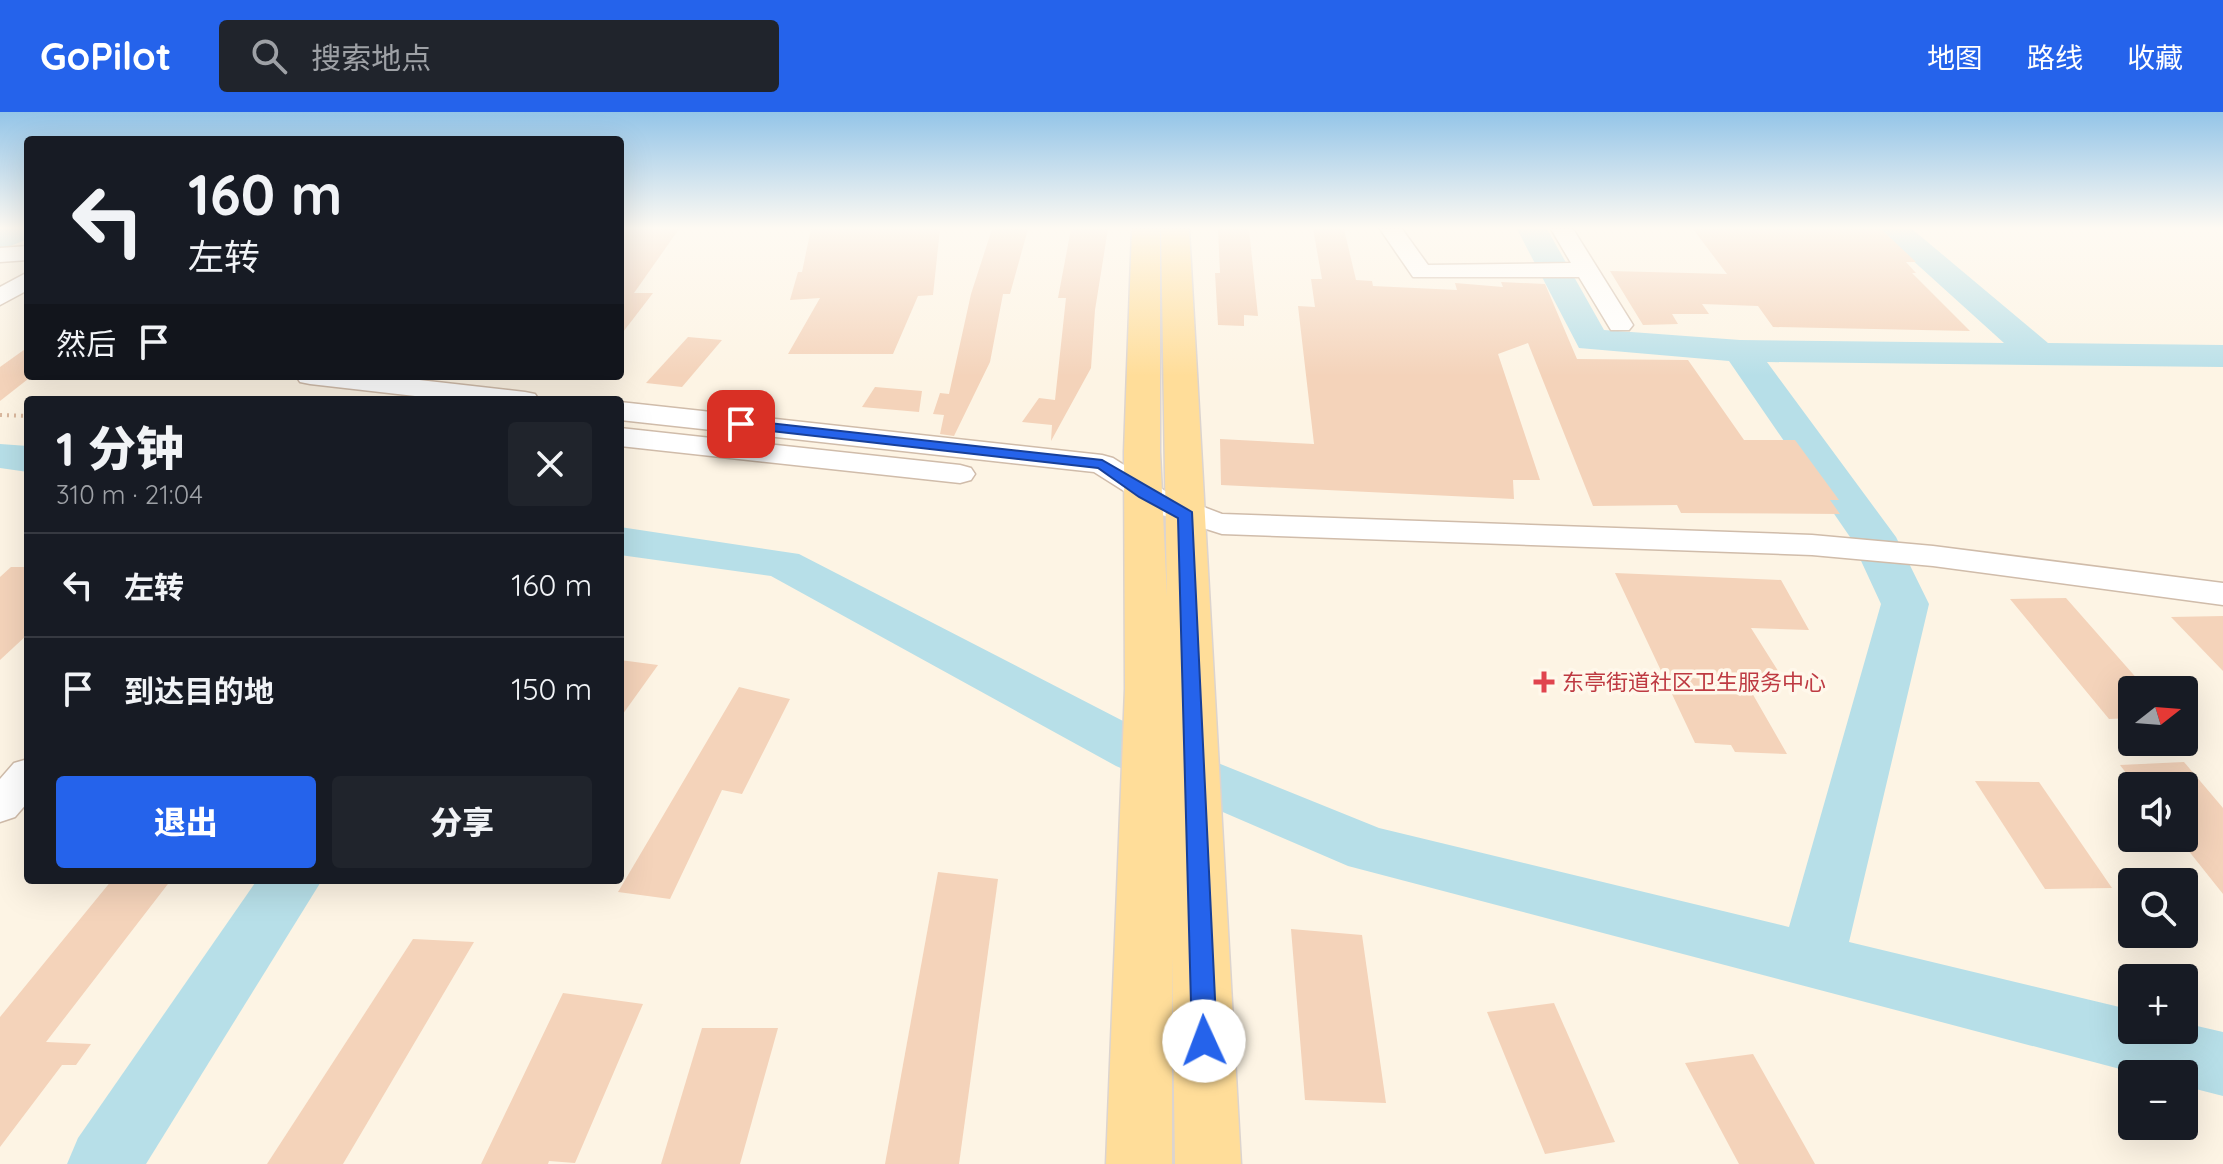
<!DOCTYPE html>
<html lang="zh">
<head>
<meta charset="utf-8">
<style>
  :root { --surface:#171b24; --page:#20242c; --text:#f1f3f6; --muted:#9ea1a6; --line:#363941; --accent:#2563eb }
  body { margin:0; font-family:Quicksand,"Noto Sans SC",sans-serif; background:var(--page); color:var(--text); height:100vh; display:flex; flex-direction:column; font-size:30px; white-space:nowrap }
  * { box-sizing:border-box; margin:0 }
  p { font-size:26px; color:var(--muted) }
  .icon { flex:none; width:44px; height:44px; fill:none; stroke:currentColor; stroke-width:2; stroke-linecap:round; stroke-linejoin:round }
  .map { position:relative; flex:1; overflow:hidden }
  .panel { position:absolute; left:24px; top:284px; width:600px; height:488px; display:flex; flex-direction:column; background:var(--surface); border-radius:8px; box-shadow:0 8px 32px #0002 }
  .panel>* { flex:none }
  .banner { position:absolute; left:24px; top:24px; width:600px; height:244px; border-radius:8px; box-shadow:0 8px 32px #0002; background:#171b24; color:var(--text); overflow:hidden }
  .needle { width:52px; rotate:73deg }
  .controls { position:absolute; left:2118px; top:564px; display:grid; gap:16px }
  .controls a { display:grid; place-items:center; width:80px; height:80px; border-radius:8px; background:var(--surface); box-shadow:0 8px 32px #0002; font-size:40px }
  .pin { position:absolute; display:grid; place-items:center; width:68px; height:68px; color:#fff; margin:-34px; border-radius:16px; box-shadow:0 4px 12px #0006 }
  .me { position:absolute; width:88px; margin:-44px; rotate:358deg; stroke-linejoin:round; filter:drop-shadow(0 0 6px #0008) }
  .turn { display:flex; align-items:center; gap:28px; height:168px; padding:0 32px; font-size:36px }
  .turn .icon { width:104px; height:104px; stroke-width:2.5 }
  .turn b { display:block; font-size:56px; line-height:68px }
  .then { display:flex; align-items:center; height:76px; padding:0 32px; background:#0003; gap:16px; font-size:30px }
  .round { display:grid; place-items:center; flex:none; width:84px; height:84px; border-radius:8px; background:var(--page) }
  .head { display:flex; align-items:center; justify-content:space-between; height:136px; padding:0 32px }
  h1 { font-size:48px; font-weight:800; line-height:60px }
  .button { display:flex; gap:16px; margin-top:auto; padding:16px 32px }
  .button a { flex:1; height:92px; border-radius:8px; background:var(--accent); color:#fff; font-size:32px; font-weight:800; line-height:92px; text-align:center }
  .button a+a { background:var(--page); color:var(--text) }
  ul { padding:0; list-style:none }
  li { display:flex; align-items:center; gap:24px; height:104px; padding:0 32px; border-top:2px solid var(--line) }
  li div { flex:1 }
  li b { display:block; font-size:30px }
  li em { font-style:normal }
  header { display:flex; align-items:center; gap:48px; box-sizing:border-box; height:112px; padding:0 40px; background:var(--accent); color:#fff }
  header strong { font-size:38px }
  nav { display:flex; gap:44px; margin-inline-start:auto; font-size:28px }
  .search { width:560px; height:72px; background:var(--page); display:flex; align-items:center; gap:20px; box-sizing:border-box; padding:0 28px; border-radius:8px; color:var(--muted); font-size:30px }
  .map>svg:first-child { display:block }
</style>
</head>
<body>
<header>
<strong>GoPilot</strong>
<div class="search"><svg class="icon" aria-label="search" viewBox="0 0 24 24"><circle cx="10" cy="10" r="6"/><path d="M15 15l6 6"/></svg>搜索地点</div>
<nav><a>地图</a><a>路线</a><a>收藏</a></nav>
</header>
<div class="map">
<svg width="2223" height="1052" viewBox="0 0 2223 1052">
  <rect width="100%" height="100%" fill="#fdf4e4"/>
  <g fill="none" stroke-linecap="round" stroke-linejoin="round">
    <g fill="#b7dfe8" fill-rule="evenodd">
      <polygon points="0,117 28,117 28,127 0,138"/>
      <polygon points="1517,117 1547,117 1604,218 1740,228 2004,231 1878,117 1912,117 2048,231 2223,233 2223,255 1767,250 1896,425 1929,492 1849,830 2132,898 2132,918 2184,918 2184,911 2223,920 2223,984 2184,974 2184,962 2139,962 1348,754 1116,654 771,464 620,443 620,415 799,442 1156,626 1379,716 1789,815 1881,492 1850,425 1729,249 1579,236"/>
      <polygon points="0,332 28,334 28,360 0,356"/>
      <polygon points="257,768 322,768 146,1052 67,1052 78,1026"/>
    </g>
  </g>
  <g fill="#f4d3ba">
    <polygon points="620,117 679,117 634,181 653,181 620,224"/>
    <polygon points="811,117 940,117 933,183 918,184 893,242 788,242 820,186 790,188 798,160 802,160"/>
    <polygon points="992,117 1028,117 1010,182 1003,182 990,250 954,324 940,322 944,303 933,302 940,281 949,282 971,182"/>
    <polygon points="1071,117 1108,117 1095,198 1091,256 1051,329 1052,313 1022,310 1039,286 1055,288 1066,186 1058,186"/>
    <polygon points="1218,117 1249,117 1258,204 1244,203 1244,214 1218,213 1215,161 1220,161"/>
    <polygon points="1313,117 1344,117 1356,168 1372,169 1373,174 1457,178 1455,171 1503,175 1501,170 1545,172 1577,247 1688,248 1744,328 1795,328 1839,388 1830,388 1840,402 1681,401 1677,393 1593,394 1528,231 1498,242 1540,368 1513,368 1514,387 1221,373 1220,327 1314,332 1298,194 1315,195 1311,167 1322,167"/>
    <polygon points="1693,117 1881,117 1916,150 1906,150 1916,161 1912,161 1970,219 1773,215 1758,194 1702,192 1709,202 1672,202 1678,212 1643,213 1610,159 1727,162"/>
    <polygon points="688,225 722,228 682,275 646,271"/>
    <polygon points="28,235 28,267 0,289 0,255"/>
    <polygon points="875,275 922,279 919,300 862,295"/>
    <polygon points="11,455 28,455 28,522 0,548 0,465"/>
    <polygon points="1615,461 1781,468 1809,518 1751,516 1780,562 1740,560 1787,642 1735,640 1731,633 1695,631"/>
    <polygon points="2066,486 2147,578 2132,578 2132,606 2109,607 2010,487"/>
    <polygon points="2223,504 2223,559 2171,505"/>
    <polygon points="620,548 658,553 620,606"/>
    <polygon points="739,575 790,587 742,682 722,678 670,787 618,780"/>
    <polygon points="2184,650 2223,696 2223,782 2184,733 2184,674 2136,674 2120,653"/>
    <polygon points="1975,669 2039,670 2112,776 2045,777"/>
    <polygon points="938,760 998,767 959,1052 885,1052"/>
    <polygon points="112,768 171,768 46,930 91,932 76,953 62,953 0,1035 0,905"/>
    <polygon points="1291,817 1362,823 1386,991 1305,988"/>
    <polygon points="413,827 474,830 343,1052 267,1052"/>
    <polygon points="563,881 643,892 575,1051 549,1049 548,1052 481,1052"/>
    <polygon points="1554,891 1615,1030 1545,1042 1487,900"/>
    <polygon points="702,916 778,916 740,1052 661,1052"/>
    <polygon points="1753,942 1815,1052 1739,1052 1685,951"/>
  </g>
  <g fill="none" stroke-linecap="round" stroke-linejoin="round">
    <defs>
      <g id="minor">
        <polygon points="1380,117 1402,117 1428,153 1571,151 1551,117 1573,117 1633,213 1629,218 1611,218 1579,165 1413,165"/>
        <polygon points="28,134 28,148 0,150 0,136"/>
        <polygon points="28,160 28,178 0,193 0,175"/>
        <polygon points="296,264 384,264 525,280 535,282 539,288 450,288 310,272 300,270"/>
        <polygon points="620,290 1102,343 1113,346 1170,382 1222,402 1812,423 1933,434 2223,471 2223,493 1933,454 1812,443 1222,422 1162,403 1094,360 620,308"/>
        <polygon points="620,316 960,353 971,356 975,362 971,368 960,371 620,334"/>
        <polygon points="28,647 28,690 15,705 0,710 0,667 14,651"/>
      </g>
      <polygon id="major" points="1132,117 1160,117 1160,340 1167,485 1161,117 1189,117 1241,1052 1175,1052 1172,843 1172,1052 1106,1052 1125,577 1124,340"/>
    </defs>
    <use href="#minor" stroke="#d0bcaa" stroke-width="3"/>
    <use href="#major" stroke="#dcd4cf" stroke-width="3"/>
    <polyline stroke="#d9b79d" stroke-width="4" stroke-dasharray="2 5" stroke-linecap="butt" points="0,303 28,304"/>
    <use href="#minor" fill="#fff" fill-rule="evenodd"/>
    <use href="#major" fill="#fd9" fill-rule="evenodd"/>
  </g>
  <linearGradient id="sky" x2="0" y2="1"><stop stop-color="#94c5e8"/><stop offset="0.44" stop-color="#fefaf3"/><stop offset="1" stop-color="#fefaf3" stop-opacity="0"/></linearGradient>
  <rect width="2223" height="264" fill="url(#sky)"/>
  <polygon fill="#2563eb" stroke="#184099" stroke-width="2" points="741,308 1102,348 1192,400 1217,929 1213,937 1204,940 1195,937 1192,929 1178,406 1139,385 1098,356 735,315 735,309"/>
  <path fill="#e0444e" stroke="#fff8eb" stroke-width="3" d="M1540 558h8v8h8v8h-8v8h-8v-8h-8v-8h8z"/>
  <g text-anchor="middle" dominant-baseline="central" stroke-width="7" stroke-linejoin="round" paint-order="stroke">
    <g font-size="22" fill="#be3a42" stroke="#fff8eb" text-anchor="start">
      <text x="1562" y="570">东亭街道社区卫生服务中心</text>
    </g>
  </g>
</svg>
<div class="controls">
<a><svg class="needle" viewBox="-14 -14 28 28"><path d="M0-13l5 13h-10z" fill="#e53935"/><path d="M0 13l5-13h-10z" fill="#9ea1a6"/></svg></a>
<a><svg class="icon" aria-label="sound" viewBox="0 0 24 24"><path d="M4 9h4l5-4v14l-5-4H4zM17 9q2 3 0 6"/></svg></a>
<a><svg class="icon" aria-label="search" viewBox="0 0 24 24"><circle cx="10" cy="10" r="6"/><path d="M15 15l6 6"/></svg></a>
<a>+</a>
<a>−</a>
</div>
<div class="pin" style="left:741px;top:312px;background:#d93025"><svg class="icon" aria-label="arrive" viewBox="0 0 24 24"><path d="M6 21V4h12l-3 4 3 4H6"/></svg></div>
<svg class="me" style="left:1204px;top:929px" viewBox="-20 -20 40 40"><circle r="19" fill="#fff"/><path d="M0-13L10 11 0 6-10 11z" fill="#2563eb"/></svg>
<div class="banner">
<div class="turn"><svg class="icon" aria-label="left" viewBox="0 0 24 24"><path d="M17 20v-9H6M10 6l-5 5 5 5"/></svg><div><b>160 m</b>左转</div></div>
<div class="then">然后<svg class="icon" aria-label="arrive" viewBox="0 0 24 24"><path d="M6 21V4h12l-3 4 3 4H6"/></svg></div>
</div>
<section class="panel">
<div class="head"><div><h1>1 分钟</h1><p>310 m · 21:04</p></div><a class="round"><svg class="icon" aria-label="close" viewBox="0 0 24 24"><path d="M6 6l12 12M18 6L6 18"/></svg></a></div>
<ul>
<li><svg class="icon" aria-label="left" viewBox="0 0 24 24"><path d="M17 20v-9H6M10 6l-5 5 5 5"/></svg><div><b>左转</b></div><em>160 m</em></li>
<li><svg class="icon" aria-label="arrive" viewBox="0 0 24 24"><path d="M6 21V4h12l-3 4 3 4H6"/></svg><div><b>到达目的地</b></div><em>150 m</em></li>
</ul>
<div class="button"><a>退出</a><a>分享</a></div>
</section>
</div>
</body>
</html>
